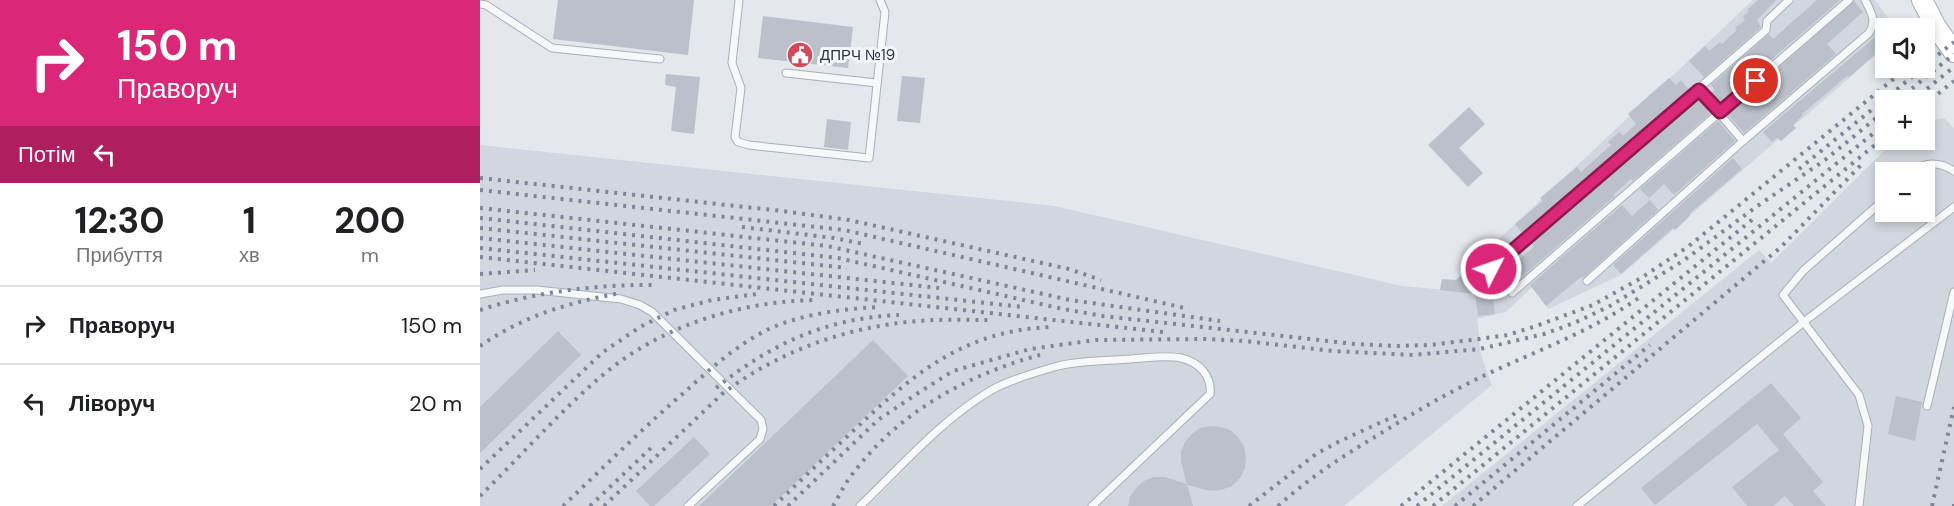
<!DOCTYPE html>
<html lang="uk">
<head>
<meta charset="utf-8">
<style>
  :root { --surface:#fff; --page:#f2f2f2; --text:#202124; --muted:#757577; --line:#e0e0e0 }
  body { margin:0; font-family:"DM Sans",sans-serif; background:var(--page); color:var(--text); height:100vh; display:flex; flex-direction:column; font-size:22px; white-space:nowrap }
  * { box-sizing:border-box; margin:0 }
  p { font-size:20px; color:var(--muted) }
  .icon { flex:none; width:33px; height:33px; fill:none; stroke:currentColor; stroke-width:2; stroke-linecap:round; stroke-linejoin:round }
  .map { position:relative; flex:1; overflow:hidden }
  .drawer { display:flex; flex-direction:column; background:var(--surface); width:480px }
  .drawer>* { flex:none }
  .top-card { background:#db2777; color:#fff; overflow:hidden }
  .controls { position:absolute; left:1395px; top:18px; display:grid; gap:12px }
  .controls a { display:grid; place-items:center; width:60px; height:60px; border-radius:0px; background:var(--surface); box-shadow:0 3px 9px #0003; font-size:30px }
  .pin { position:absolute; display:grid; place-items:center; width:51px; height:51px; color:#fff; margin:-26px; border:3px solid #fff; border-radius:50%; box-shadow:0 2px 6px #0007 }
  .me { position:absolute; width:66px; margin:-33px; rotate:49deg; stroke-linejoin:round; filter:drop-shadow(0 0 4px #0008) }
  .turn { display:flex; align-items:center; gap:21px; height:126px; padding:0 18px; font-size:27px }
  .turn .icon { width:78px; height:78px; stroke-width:2.5 }
  .turn b { display:block; font-size:42px; line-height:51px }
  .then { display:flex; align-items:center; height:57px; padding:0 18px; background:#0003; gap:12px; font-size:22px }
  .eta { display:flex; justify-content:space-evenly; align-items:center; height:102px; text-align:center }
  .eta b { font-size:36px; font-weight:700; line-height:42px }
  ul { padding:0; list-style:none }
  li { display:flex; align-items:center; gap:18px; height:78px; padding:0 18px; border-top:2px solid var(--line) }
  li div { flex:1 }
  li b { display:block; font-size:22px }
  li em { font-style:normal }
  main { display:flex; flex:1; min-height:0 }
  .map>svg:first-child { display:block }
</style>
</head>
<body>
<main>
<section class="drawer">
<div class="top-card">
<div class="turn"><svg class="icon" aria-label="right" viewBox="0 0 24 24"><path d="M7 20v-9h11M14 6l5 5-5 5"/></svg><div><b>150 m</b>Праворуч</div></div>
<div class="then">Потім<svg class="icon" aria-label="left" viewBox="0 0 24 24"><path d="M17 20v-9H6M10 6l-5 5 5 5"/></svg></div>
</div>
<div class="eta">
<div><b>12:30</b><p>Прибуття</p></div>
<div><b>1</b><p>хв</p></div>
<div><b>200</b><p>m</p></div>
</div>
<ul>
<li><svg class="icon" aria-label="right" viewBox="0 0 24 24"><path d="M7 20v-9h11M14 6l5 5-5 5"/></svg><div><b>Праворуч</b></div><em>150 m</em></li>
<li><svg class="icon" aria-label="left" viewBox="0 0 24 24"><path d="M17 20v-9H6M10 6l-5 5 5 5"/></svg><div><b>Ліворуч</b></div><em>20 m</em></li>
</ul>
</section>
<div class="map">
<svg width="1474" height="506" viewBox="0 0 1474 506">
  <rect width="100%" height="100%" fill="#e4e7ec"/>
  <g fill="#d2d6de" fill-rule="evenodd">
    <polygon points="1273,0 1395,0 1415,28 1406,28 1405,47 1141,275 1068,309 1053,286 1026,312 997,319 1001,355 1012,385 864,506 0,506 0,145 575,206 922,286 988,292 986,270"/>
    <path d="M1464,118L1474,128V506H962L1279,250L1291,263L1415,140H1444L1445,122ZM1406,172H1444V212H1406Z"/>
  </g>
  <g fill="#bbc0ca">
    <polygon points="78,0 214,0 208,55 73,39"/>
    <polygon points="1278,0 1296,0 1277,20 1281,27 1224,77 1209,61 1225,46 1229,51 1240,42 1242,44 1257,30 1255,28 1265,20 1263,17 1269,11 1267,10"/>
    <polygon points="1337,0 1360,0 1239,105 1230,94 1235,90 1231,85 1289,34 1293,39"/>
    <polygon points="1374,1 1383,12 1347,44 1356,54 1264,133 1247,114"/>
    <polygon points="283,16 373,27 368,68 278,58"/>
    <polygon points="1406,28 1406,45 1368,78 1367,76 1322,114 1323,115 1313,125 1316,128 1301,141 1297,138 1292,142 1283,132"/>
    <polygon points="186,74 220,77 214,134 191,131 196,87 185,85"/>
    <polygon points="422,76 445,78 440,123 417,121"/>
    <polygon points="1189,78 1196,85 1201,80 1209,90 1043,234 1035,224 1063,201 1060,198 1097,167 1101,172 1131,145 1128,142 1139,132 1143,136 1156,124 1148,114"/>
    <polygon points="1216,98 1231,113 1153,181 1151,179 1141,188 1133,195 1135,196 1043,276 1041,274 1030,282 1019,270 1032,258 1036,262 1054,247 1050,242"/>
    <polygon points="989,107 1005,124 979,148 1003,173 988,187 948,145"/>
    <polygon points="347,119 371,122 368,150 344,147"/>
    <polygon points="1238,121 1255,141 1194,195 1184,184 1169,198 1160,189"/>
    <polygon points="1253,158 1262,169 1209,214 1210,215 1205,221 1195,230 1193,228 1141,274 1133,265"/>
    <polygon points="1170,200 1178,210 1103,278 1101,277 1066,306 1050,285 1142,205 1152,216"/>
    <polygon points="1015,240 1024,250 1007,265 1005,270 1021,289 1022,299 1013,301 1015,314 998,316 995,294 960,290 962,279 976,280 989,268 992,271 1008,256 1003,250"/>
    <polygon points="78,331 101,355 0,453 0,407"/>
    <polygon points="393,340 428,376 291,506 219,506"/>
    <polygon points="1291,383 1321,418 1303,434 1343,482 1333,491 1346,506 1314,506 1305,496 1293,506 1267,506 1252,487 1299,450 1277,424 1175,505 1161,488"/>
    <polygon points="1416,396 1442,402 1435,441 1408,434"/>
    <polygon points="731,426 741,427 750,430 758,437 764,446 766,457 765,468 760,478 752,486 741,490 730,491 707,485 701,462 701,452 705,442 712,434 720,428"/>
    <polygon points="214,437 230,454 174,506 170,506 156,491"/>
    <polygon points="674,477 685,477 707,484 713,506 648,506 650,497 656,488 664,481"/>
  </g>
  <g fill="none" stroke-linecap="round" stroke-linejoin="round">
    <defs>
      <g id="service">
        <polyline points="259,0 252,63 261,88 255,137 258,142 269,145 389,158 405,12 400,0"/>
        <polyline points="1309,0 1287,21 1286,30 1011,269 1032,293 1369,0"/>
        <polyline points="0,4 6,5 72,48 180,59"/>
        <polyline points="306,73 397,83"/>
        <polyline points="1219,90 1263,141"/>
        <path d="M1433,172C1445,161 1460,162 1474,171"/>
        <path d="M1107,281L1263,141L1389,33C1397,21 1391,12 1385,0"/>
        <polyline points="0,294 23,290 57,290 141,299 160,305 172,312 281,420 283,429 280,439 208,506"/>
        <polyline points="1447,406 1474,292"/>
        <path d="M380,506C421,467 461,420 510,391C526,381 560,371 578,366C602,360 627,361 651,359C667,358 686,355 701,358C719,362 732,376 730,394L612,506"/>
        <polyline points="1097,506 1325,321 1474,207"/>
        <polyline points="1379,506 1388,426 1379,395 1303,295 1323,271 1406,198"/>
      </g>
      <polyline id="secondary" points="1442,0 1456,27 1474,52"/>
    </defs>
    <use href="#service" stroke="#a9aeb7" stroke-width="9"/>
    <use href="#secondary" stroke="#a9aeb7" stroke-width="22"/>
    <use href="#service" stroke="#f7f8fa" stroke-width="7"/>
    <use href="#secondary" stroke="#fff" stroke-width="20"/>
    <g stroke="#7d8696" stroke-width="4" stroke-dasharray="3 6" stroke-linecap="butt">
      <polyline points="1444,54 1447,51"/>
      <polyline points="1444,66 1474,42"/>
      <polyline points="1418,100 1474,54"/>
      <polyline points="1433,100 1474,67"/>
      <polyline points="1444,105 1474,81"/>
      <polyline points="1319,169 1443,68"/>
      <polyline points="0,178 302,211 369,220 589,269 621,280"/>
      <polyline points="0,190 364,230 709,309"/>
      <polyline points="0,208 347,246 590,300 740,321"/>
      <polyline points="0,218 358,258 583,309 623,316 875,344 916,346 950,345 999,339 1028,335 1056,326 1113,305 1161,278 1209,246 1427,68"/>
      <polyline points="262,227 354,238 384,244"/>
      <polyline points="0,228 367,268"/>
      <polyline points="0,238 459,288"/>
      <polyline points="0,248 543,307"/>
      <polyline points="0,257 683,332"/>
      <polyline points="0,274 55,270"/>
      <path d="M0,310C54,292 120,284 177,285"/>
      <path d="M0,346C43,316 90,302 141,293"/>
      <path d="M236,388C292,343 347,318 419,315"/>
      <polyline points="0,469 123,352 160,327 194,310 232,300 277,294"/>
      <path d="M0,496C41,456 80,411 124,374C183,325 261,301 337,300"/>
      <path d="M83,506C124,467 164,427 207,390C231,368 257,345 287,330C320,314 363,309 399,307"/>
      <polyline points="110,506 172,447"/>
      <path d="M124,506L242,394C299,351 366,327 437,321C462,319 487,320 511,320"/>
      <path d="M294,506C319,482 344,458 370,434C432,375 484,329 574,327"/>
      <polyline points="308,506 398,420 435,395 473,371 550,349 616,340 726,339 765,341 853,351 933,355 1000,349 1064,334 1094,323 1130,306 1203,261 1276,207 1345,160 1406,110"/>
      <path d="M353,506C360,494 366,481 375,471C419,412 491,373 560,355"/>
      <polyline points="769,506 836,454 858,442 917,415"/>
      <path d="M798,506C829,478 863,456 898,435C927,417 955,400 985,385C1043,355 1107,335 1160,297"/>
      <polyline points="921,506 1273,219"/>
      <polyline points="937,506 1406,123"/>
      <polyline points="953,506 1406,136"/>
      <polyline points="975,506 1170,345"/>
      <polyline points="993,506 1301,247 1381,165"/>
      <polyline points="1452,506 1474,407"/>
      <polyline points="1474,506 1474,504"/>
    </g>
  </g>
  <g fill="none" stroke-linecap="round" stroke-linejoin="round">
    <defs>
      <polyline id="route" points="1011,269 1219,90 1240,112 1276,81"/>
    </defs>
    <use href="#route" stroke="#8e194d" stroke-width="15"/>
    <use href="#route" stroke="#db2777" stroke-width="10"/>
  </g>
  <defs>
    <symbol id="civic-disc" viewBox="-11 -11 22 22"><circle r="9.5" fill="#d1495b" stroke="#f4f6f9"/><path d="M-.6-6.5H3V-4.5H.6V-3L4-1V1h2V6H-6V1h2V-1L-.6-3ZM-1.2 2.5V6h2.4V2.5Z" fill="#fff"/></symbol>
  </defs>
  <g fill-rule="evenodd">
    <use href="#civic-disc" x="305" y="40" width="30" height="30"/>
  </g>
  <g text-anchor="middle" dominant-baseline="central" stroke-width="6" stroke-linejoin="round" paint-order="stroke">
    <g font-size="15" fill="#2b3445" stroke="#f4f6f9" text-anchor="start">
      <text x="340" y="55">ДПРЧ №19</text>
    </g>
  </g>
</svg>
<div class="controls">
<a><svg class="icon" aria-label="sound" viewBox="0 0 24 24"><path d="M4 9h4l5-4v14l-5-4H4zM17 9q2 3 0 6"/></svg></a>
<a>+</a>
<a>−</a>
</div>
<div class="pin" style="left:1276px;top:81px;background:#d93025"><svg class="icon" aria-label="arrive" viewBox="0 0 24 24"><path d="M6 21V4h12l-3 4 3 4H6"/></svg></div>
<svg class="me" style="left:1011px;top:269px" viewBox="-20 -20 40 40"><circle r="17" fill="#db2777" stroke="#fff" stroke-width="3"/><path d="M0-11L8 9 0 5-8 9z" fill="#fff"/></svg>
</div>
</main>
</body>
</html>
